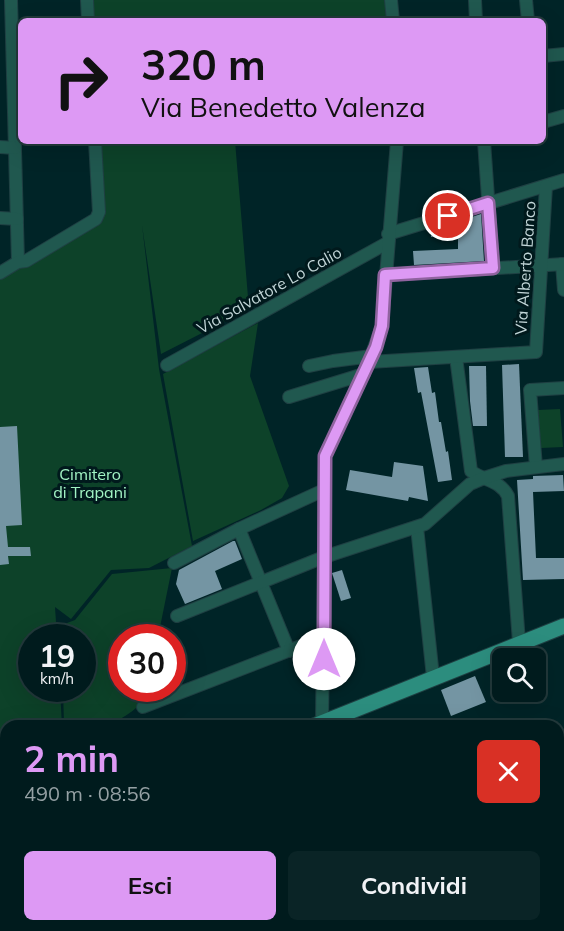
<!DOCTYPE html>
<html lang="it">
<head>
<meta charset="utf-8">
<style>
  :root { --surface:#001b1d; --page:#0a2426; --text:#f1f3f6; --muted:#95a1a4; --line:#22393b; --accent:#dd99f4 }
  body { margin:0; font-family:Mulish,sans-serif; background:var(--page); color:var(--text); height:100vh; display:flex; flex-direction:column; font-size:22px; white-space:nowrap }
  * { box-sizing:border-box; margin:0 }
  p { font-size:20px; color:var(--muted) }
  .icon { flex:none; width:33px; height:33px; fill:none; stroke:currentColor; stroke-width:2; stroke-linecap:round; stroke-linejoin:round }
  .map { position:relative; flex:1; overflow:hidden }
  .panel { position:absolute; left:0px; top:720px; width:564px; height:212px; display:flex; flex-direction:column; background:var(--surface); border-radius:18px 18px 0 0; box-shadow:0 6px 24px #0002,0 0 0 2px var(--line) }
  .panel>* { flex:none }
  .hud { position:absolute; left:18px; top:18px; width:528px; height:126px; border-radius:9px; box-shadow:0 6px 24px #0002,0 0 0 2px var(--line); background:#dd99f4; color:#111; overflow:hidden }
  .controls { position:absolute; left:492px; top:648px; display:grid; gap:12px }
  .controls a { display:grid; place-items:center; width:54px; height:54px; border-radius:9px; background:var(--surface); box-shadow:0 6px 24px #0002,0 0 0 2px var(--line); font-size:30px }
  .speed { position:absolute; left:18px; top:624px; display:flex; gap:12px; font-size:30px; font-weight:700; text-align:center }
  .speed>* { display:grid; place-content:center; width:78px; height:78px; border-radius:50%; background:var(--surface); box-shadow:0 6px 24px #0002,0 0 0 2px var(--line); line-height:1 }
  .speed small { font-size:15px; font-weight:400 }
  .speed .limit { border:9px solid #d22; background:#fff; color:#111 }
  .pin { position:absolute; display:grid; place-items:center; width:51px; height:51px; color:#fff; margin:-26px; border:3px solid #fff; border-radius:50%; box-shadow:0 2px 6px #0007 }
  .me { position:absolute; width:66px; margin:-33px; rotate:0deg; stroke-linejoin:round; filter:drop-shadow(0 0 4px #0008) }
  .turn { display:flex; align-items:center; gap:21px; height:126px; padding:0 24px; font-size:27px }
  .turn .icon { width:78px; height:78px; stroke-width:2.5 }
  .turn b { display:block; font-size:42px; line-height:51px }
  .round { display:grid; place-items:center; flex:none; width:63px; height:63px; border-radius:9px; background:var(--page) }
  .head { display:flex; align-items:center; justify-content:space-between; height:102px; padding:0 24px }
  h1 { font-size:36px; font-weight:700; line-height:45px; color:var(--accent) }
  .action { display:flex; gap:12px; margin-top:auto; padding:12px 24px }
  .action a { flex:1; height:69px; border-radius:9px; background:var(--accent); color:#111; font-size:24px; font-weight:700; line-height:69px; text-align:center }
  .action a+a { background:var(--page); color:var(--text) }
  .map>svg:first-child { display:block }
</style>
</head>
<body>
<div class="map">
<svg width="564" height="931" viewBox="0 0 564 931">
  <rect width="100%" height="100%" fill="#002427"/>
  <g fill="#0d4229">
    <polygon points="90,0 387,0 388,21 91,21"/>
    <polygon points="98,141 235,141 249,309 161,354 142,225 159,369 192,546 149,568 111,570 71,619 55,607 57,637 32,638 32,688 60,689 62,726 6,726 6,779 0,782 0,278 103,221"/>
    <polygon points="258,323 250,376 289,486 282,498 261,510 193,541 163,374"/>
    <polygon points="560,409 563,447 541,448 538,410"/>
    <path d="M172,568L158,637L122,638V688L148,689C146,698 143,701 136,708C111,729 95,726 64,726L63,689L82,688V638L60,637L59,626L75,620L112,574Z"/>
  </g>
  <polygon fill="#000e20" stroke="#3a4a57" stroke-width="1.5" points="564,828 564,927 562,925 553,928 554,926 558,926 558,907 560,903 559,846"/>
  <g fill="#7495a3">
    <polygon points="481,214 484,261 414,265 413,251 458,249 458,236 431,237 431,230"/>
    <polygon points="519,364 523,457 505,457 502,365"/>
    <polygon points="469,366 486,366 487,426 473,426 470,401"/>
    <polygon points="428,367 432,393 435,392 439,422 441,422 446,452 448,451 452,480 438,482 421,392 418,393 414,368"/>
    <polygon points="17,426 22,525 6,526 8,547 30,547 31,556 8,556 9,564 0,565 0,427"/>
    <polygon points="394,462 423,466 428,501 409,497 408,501 346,490 350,470 392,477"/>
    <polygon points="563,475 564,491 533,492 536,558 564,558 564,579 523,580 517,480 533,479 533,476"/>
    <polygon points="233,541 235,541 242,559 215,571 222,589 185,604 176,584 179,570"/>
    <polygon points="342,570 351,598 341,601 332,573"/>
    <polygon points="475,676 486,702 451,716 441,690"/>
  </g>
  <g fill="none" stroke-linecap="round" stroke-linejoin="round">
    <defs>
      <g id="minor">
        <polyline points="11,0 18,262"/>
        <polyline points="87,0 88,21"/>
        <polyline points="391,0 393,21"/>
        <polyline points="475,0 476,21"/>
        <polyline points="526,0 528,21"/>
        <polyline points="543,56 564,54"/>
        <polyline points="543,122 564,116"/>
        <polyline points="484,141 493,268"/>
        <polyline points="0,147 15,148"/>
        <polyline points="0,218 17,219"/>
        <polyline points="388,234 564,180"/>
        <polyline points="562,264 564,290"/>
        <polyline points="0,273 18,262 26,261 96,219 99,212 95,141"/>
        <polyline points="385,275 564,264"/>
        <path d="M456,357L471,471C484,481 500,480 508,496L519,642"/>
        <polyline points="369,362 536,352 546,186"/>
        <polyline points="167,365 387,243"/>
        <polyline points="309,366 333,361 372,356"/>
        <polyline points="289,397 364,374"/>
        <polyline points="536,467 530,390 564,388"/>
        <polyline points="417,527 433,677"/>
        <polyline points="239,529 289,651"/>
        <polyline points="174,563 239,529 324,490"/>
        <polyline points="177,616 324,557 425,524 470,484 484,478 506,471 564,464"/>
        <polyline points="143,707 324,637"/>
        <polyline points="322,726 325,456 369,362 382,326 397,141"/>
        <polyline points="287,931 288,926"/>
      </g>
      <g id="major">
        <polyline points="314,726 564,626"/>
        <polyline points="0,853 6,851"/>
      </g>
    </defs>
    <use href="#minor" stroke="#1f4043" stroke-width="14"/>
    <use href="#major" stroke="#1f4043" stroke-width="17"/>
    <use href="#minor" stroke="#20584f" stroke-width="12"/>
    <use href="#major" stroke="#2c8d7e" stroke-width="15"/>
  </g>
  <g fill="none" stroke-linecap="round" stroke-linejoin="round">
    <defs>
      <polyline id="route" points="324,659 325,456 376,347 382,326 385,275 493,268 488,203 448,216"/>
    </defs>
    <use href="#route" stroke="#90639f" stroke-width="15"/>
    <use href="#route" stroke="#dd99f4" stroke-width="10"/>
  </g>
  <g text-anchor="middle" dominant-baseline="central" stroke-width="6" stroke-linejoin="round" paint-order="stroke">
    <g font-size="16" fill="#c2d6d8" stroke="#00191c">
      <text transform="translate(525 268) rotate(-86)">Via Alberto Banco</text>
      <text transform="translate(269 290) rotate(-29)">Via Salvatore Lo Calio</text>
    </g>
    <g font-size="16" fill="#a1f3c4" stroke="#00191c">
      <text x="90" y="474">Cimitero<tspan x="90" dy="18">di Trapani</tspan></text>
    </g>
  </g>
</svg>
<div class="controls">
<a><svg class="icon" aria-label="search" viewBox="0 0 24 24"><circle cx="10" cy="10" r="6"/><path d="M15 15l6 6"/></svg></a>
</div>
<div class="speed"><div>19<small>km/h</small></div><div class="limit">30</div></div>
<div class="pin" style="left:448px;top:216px;background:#d93025"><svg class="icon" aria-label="arrive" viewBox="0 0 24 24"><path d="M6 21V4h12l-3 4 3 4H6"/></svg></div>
<svg class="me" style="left:324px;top:659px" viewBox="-20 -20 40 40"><circle r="19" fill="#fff"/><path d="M0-13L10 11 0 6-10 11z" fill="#dd99f4"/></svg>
<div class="hud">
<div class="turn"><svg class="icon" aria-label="right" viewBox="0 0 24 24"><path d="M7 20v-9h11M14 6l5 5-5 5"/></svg><div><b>320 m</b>Via Benedetto Valenza</div></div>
</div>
<section class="panel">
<div class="head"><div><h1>2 min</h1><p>490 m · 08:56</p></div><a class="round" style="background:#d93025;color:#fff"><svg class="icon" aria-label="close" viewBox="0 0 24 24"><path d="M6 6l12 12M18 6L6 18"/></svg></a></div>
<div class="action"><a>Esci</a><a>Condividi</a></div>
</section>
</div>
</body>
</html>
